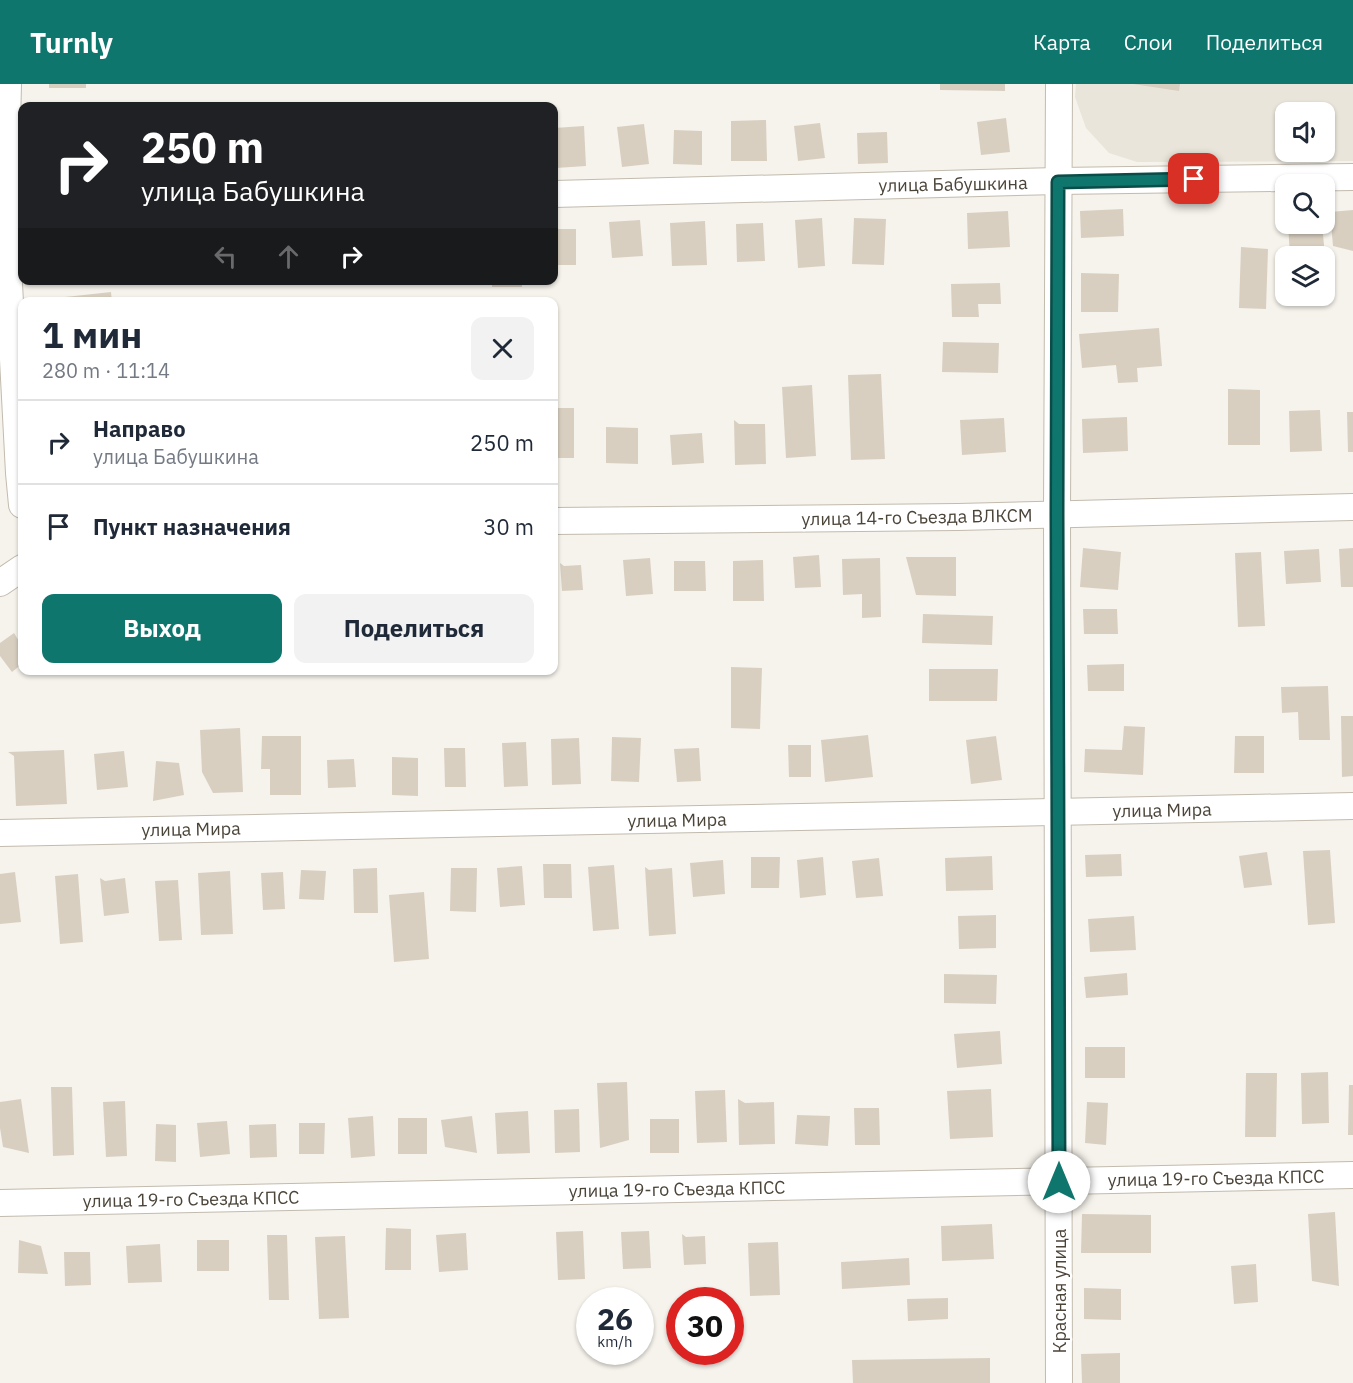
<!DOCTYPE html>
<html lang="ru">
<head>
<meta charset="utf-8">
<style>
  :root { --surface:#fff; --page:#f2f2f3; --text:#1f2937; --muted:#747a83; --line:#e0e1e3; --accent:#0f766e }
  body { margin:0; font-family:"IBM Plex Sans",sans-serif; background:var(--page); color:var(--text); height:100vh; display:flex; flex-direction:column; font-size:22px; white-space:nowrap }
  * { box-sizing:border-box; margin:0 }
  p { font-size:20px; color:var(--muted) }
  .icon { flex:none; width:33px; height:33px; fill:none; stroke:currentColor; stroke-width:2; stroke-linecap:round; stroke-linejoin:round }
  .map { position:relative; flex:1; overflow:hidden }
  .drawer { position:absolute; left:18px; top:213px; width:540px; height:378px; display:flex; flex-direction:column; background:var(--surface); border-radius:12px; box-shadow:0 2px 4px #0004 }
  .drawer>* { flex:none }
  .top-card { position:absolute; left:18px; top:18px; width:540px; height:183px; border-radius:12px; box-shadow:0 2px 4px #0004; background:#202124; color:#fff; overflow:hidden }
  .buttons { position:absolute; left:1275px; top:18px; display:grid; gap:12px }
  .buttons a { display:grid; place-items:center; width:60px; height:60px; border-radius:12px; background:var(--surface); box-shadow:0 2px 4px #0004; font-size:30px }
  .speed { position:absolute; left:576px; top:1203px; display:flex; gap:12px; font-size:30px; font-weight:700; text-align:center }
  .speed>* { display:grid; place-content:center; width:78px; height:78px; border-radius:50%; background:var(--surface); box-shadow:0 2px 4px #0004; line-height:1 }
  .speed small { font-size:15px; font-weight:400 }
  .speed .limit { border:9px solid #d22; background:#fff; color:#111 }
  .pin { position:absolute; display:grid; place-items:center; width:51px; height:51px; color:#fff; margin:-26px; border-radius:12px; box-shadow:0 3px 9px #0006 }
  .me { position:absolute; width:66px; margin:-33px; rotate:0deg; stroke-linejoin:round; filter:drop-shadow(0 0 4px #0008) }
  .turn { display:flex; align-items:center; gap:21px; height:126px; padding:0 24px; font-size:27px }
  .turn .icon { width:78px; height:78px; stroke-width:2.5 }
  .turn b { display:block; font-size:42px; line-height:51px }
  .lanes { display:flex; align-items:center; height:57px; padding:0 24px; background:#0003; justify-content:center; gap:30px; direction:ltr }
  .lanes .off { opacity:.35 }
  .round { display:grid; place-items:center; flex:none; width:63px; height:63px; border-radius:12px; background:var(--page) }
  .headline { display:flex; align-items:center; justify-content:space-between; height:102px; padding:0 24px }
  h1 { font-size:36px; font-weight:700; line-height:45px }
  .primary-button { display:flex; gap:12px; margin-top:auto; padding:12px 24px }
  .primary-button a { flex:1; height:69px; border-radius:12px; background:var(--accent); color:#fff; font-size:24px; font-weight:700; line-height:69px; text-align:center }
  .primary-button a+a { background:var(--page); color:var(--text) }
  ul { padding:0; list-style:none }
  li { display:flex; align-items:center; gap:18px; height:84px; padding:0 24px; border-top:2px solid var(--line) }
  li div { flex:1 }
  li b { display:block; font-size:22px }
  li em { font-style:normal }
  header { display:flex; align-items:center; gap:36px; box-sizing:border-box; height:84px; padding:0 30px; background:var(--accent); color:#fff }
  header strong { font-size:28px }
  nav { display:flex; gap:33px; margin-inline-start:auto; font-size:21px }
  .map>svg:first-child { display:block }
</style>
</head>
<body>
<header>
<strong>Turnly</strong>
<nav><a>Карта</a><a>Слои</a><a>Поделиться</a></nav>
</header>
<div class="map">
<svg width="1353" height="1299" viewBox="0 0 1353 1299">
  <rect width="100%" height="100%" fill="#f6f3ec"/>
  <path fill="#eae5da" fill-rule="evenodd" d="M1076,0H1353V77L1137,78L1109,69L1086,44L1075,13ZM1286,28H1324V68H1286Z"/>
  <g fill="#d8cfc1">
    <rect x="49" y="0" width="37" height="4"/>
    <polygon points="940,0 1005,0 1005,7 940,6"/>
    <polygon points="1133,0 1180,0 1179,7"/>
    <polygon points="1006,34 1010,68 981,71 977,38"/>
    <polygon points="766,36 767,77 731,77 731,37"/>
    <polygon points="820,39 825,74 798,77 794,42"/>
    <polygon points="644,40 649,80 622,83 617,43"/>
    <polygon points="584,42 586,82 556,84 554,44"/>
    <polygon points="674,46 702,47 702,81 673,80"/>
    <polygon points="887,48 888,79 858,80 857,49"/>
    <polygon points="1123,125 1124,152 1081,154 1080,127"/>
    <polygon points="1353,126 1353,167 1333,162 1330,128"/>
    <polygon points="1008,127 1010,163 968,165 967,129"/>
    <polygon points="822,134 825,182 798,184 795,136"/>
    <polygon points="854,134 886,135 884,181 852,180"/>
    <polygon points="640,136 643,172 612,174 609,138"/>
    <polygon points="705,137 707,181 672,182 670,139"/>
    <polygon points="763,139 765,177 737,178 736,140"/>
    <polygon points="1288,140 1322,140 1325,172 1290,172"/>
    <rect x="554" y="145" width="22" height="36"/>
    <polygon points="1241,163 1268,165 1266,225 1239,224"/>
    <polygon points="1081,189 1119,190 1118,228 1081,228"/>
    <rect x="492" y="196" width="30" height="7"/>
    <polygon points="1000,199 1001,220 978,220 979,233 952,233 951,200"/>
    <polygon points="111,208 112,218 47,218 47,215"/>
    <polygon points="1159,244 1162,282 1137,284 1138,298 1118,299 1116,281 1082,284 1079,250"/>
    <polygon points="943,258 999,259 998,289 942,288"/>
    <polygon points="881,290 885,375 851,376 848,291"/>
    <polygon points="812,301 816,372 786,374 782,303"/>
    <polygon points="1228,305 1260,306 1260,361 1228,361"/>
    <rect x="554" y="324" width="20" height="50"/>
    <polygon points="1320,326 1322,367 1290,368 1289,327"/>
    <polygon points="1347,328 1353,328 1353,368 1348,368"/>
    <polygon points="1127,333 1128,367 1083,369 1082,335"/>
    <polygon points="1004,334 1006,368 962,371 960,336"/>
    <polygon points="734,336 739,340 765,340 766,380 735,381"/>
    <polygon points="606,343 638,344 638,380 606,379"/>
    <polygon points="702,349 704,379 672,381 670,351"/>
    <polygon points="1083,464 1121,468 1118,506 1080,503"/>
    <polygon points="1353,464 1353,503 1341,503 1339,465"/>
    <polygon points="1319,465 1321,498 1286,500 1284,467"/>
    <polygon points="1261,468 1265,542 1238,543 1235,469"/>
    <polygon points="819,471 821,503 795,504 793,473"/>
    <polygon points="906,473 956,473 956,512 916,511"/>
    <polygon points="650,474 653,510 626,512 623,476"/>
    <polygon points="880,474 881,533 862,534 862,510 843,511 842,475"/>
    <polygon points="763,476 764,517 733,517 733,477"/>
    <polygon points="674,477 705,477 706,507 674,507"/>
    <polygon points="560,479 564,482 581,481 583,506 562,507"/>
    <polygon points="1083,525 1117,525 1118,550 1084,550"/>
    <polygon points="923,530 993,532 992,561 922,559"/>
    <polygon points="14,549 22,562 22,580 12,588 0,572 0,559"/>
    <polygon points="1124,580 1124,607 1088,607 1087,581"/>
    <polygon points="731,583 762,584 760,645 731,644"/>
    <polygon points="929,585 998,585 997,617 929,617"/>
    <polygon points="1328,602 1330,656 1299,656 1298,628 1282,629 1281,603"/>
    <polygon points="1341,632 1353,632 1353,692 1342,693"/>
    <polygon points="1124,642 1145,643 1143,691 1084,688 1085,665 1122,666"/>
    <polygon points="240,644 243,708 213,709 202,688 200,646"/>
    <polygon points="868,651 873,693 825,698 821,656"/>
    <polygon points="262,652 301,652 301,711 270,711 270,685 261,685"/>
    <polygon points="996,652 1002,696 971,700 966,656"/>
    <polygon points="1235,652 1264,652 1264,689 1234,689"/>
    <polygon points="612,653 641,654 639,698 611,697"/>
    <polygon points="579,654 581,700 552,701 551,655"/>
    <polygon points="526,658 528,702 504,703 502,659"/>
    <polygon points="788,661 811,661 811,693 789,693"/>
    <polygon points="444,664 465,664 466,703 445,703"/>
    <polygon points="699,664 701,697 677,698 674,665"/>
    <polygon points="64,666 67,720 16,722 14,672 8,668"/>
    <polygon points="124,667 128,703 97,706 94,670"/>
    <polygon points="392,673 418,674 418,712 392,711"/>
    <polygon points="354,675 356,703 328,704 327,676"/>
    <polygon points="156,677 179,679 184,711 153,717"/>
    <polygon points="1330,766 1335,839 1308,841 1303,767"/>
    <polygon points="1267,768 1272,801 1244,804 1239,772"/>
    <polygon points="1121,770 1122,792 1086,793 1085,771"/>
    <polygon points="992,772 993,806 946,807 945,774"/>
    <polygon points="751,773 780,773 779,804 751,804"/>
    <polygon points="823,773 826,811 800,814 797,776"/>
    <polygon points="879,774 883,812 856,814 852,777"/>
    <polygon points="723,776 725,810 693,813 690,779"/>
    <polygon points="543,780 571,780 572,814 544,814"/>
    <polygon points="614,781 619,845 593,847 588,783"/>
    <polygon points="522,782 525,821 500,823 497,784"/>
    <polygon points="645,783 649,786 672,784 676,850 649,852"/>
    <polygon points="377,784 378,829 354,829 353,785"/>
    <polygon points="451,784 477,784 476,828 450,827"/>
    <polygon points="301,786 326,787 324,816 299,815"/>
    <polygon points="230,787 233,850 201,851 198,789"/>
    <polygon points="15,788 21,838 0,840 0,790"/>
    <polygon points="283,788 285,825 263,826 261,789"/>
    <polygon points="78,790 83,858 60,860 55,792"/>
    <polygon points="100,794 105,797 125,794 129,829 104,832"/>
    <polygon points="178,796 182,856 159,857 155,797"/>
    <polygon points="424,808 429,875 394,878 389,811"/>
    <polygon points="996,831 996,864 959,865 958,832"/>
    <polygon points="1134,832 1136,866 1090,868 1088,835"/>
    <polygon points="1127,889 1128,911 1086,914 1084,893"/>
    <polygon points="944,890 997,891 996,920 944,919"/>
    <polygon points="1000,947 1002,980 957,984 954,950"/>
    <rect x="1085" y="963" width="40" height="31"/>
    <polygon points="1328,988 1329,1039 1302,1040 1301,989"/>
    <polygon points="1246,989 1277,989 1276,1053 1245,1053"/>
    <polygon points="627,998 629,1056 600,1064 597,999"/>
    <polygon points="1349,1001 1353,1001 1353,1051 1348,1051"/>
    <polygon points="51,1003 72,1003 74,1071 53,1072"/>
    <polygon points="991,1005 993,1053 950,1055 947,1007"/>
    <polygon points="725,1006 727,1058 697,1059 695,1007"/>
    <polygon points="21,1015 29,1069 3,1063 0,1044 0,1018"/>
    <polygon points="738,1015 745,1019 774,1018 775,1060 739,1061"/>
    <polygon points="125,1017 127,1072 106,1073 103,1018"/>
    <polygon points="1087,1018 1108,1019 1106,1061 1085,1059"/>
    <polygon points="854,1024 879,1024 880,1061 855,1061"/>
    <polygon points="579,1025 580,1068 555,1069 554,1026"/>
    <polygon points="528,1027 530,1069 497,1070 495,1029"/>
    <polygon points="797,1031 830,1032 828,1062 795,1060"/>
    <polygon points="373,1032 375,1072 351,1074 348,1034"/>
    <polygon points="472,1032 477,1069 445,1063 441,1036"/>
    <rect x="398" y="1034" width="29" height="36"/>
    <rect x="650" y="1035" width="29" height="34"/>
    <polygon points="227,1037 230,1070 200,1073 197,1039"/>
    <polygon points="299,1039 325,1039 324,1070 299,1070"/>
    <polygon points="156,1040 176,1041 176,1078 155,1077"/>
    <polygon points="276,1040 277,1073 250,1074 249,1041"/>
    <polygon points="1335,1128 1339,1202 1312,1197 1308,1130"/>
    <polygon points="1082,1130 1151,1131 1151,1169 1081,1169"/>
    <polygon points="992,1140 994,1175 942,1177 941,1142"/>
    <polygon points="386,1144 411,1145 411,1186 385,1186"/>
    <polygon points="583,1147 585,1195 558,1196 556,1148"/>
    <polygon points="649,1147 651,1184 623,1185 621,1148"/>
    <polygon points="466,1149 468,1186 439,1188 436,1151"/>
    <polygon points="682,1150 686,1153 705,1152 706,1180 684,1181"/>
    <polygon points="267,1151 287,1151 289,1216 269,1216"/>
    <polygon points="345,1152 349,1234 319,1235 315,1153"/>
    <polygon points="19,1156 41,1162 48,1190 18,1189"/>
    <rect x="197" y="1156" width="32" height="31"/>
    <polygon points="778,1158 780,1211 750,1212 748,1159"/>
    <polygon points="160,1160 162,1198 128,1199 126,1162"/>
    <polygon points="64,1168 90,1168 91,1201 65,1202"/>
    <polygon points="909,1174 910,1201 842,1205 841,1178"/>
    <polygon points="1256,1180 1258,1218 1234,1220 1231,1182"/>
    <polygon points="1084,1204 1121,1205 1121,1236 1084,1235"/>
    <polygon points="948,1214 948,1235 908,1237 907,1215"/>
    <polygon points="1120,1269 1120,1299 1082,1299 1081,1270"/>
    <polygon points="990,1274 990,1299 853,1299 852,1276"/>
  </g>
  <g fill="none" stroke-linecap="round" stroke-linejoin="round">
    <defs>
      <g id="minor">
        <polyline points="8,0 5,124 19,389 22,421"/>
        <polyline points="554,110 1058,97 1353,93"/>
        <polyline points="554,437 958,433 1353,423"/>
        <polyline points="0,499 22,484"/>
        <polyline points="0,749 1353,722"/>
        <polyline points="0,1119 1353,1091"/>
        <polyline points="1059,1299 1057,430 1059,0"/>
      </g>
    </defs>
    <use href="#minor" stroke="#c2bbae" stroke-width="28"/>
    <use href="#minor" stroke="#fff" stroke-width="26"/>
  </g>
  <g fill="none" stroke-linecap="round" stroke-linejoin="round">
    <defs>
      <polyline id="route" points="1059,1098 1057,430 1058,98 1194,95"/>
    </defs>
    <use href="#route" stroke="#0a4d48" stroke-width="15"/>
    <use href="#route" stroke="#0f766e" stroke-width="10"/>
  </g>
  <g text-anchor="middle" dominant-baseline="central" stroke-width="4.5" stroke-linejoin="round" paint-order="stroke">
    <g font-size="18" fill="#4b4439" stroke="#fff">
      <text transform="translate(953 100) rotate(-1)">улица Бабушкина</text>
      <text transform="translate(917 433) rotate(-1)">улица 14-го Съезда ВЛКСМ</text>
      <text transform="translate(1162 726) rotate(-1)">улица Мира</text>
      <text transform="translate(677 736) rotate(-1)">улица Мира</text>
      <text transform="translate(191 745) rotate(-1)">улица Мира</text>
      <text transform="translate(1216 1094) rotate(-1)">улица 19-го Съезда КПСС</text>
      <text transform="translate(677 1105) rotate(-1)">улица 19-го Съезда КПСС</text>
      <text transform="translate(191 1115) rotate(-1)">улица 19-го Съезда КПСС</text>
      <text transform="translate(1059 1207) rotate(-90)">Красная улица</text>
    </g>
  </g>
</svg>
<div class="buttons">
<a><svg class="icon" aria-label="sound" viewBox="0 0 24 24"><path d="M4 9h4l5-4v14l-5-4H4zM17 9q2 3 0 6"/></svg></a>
<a><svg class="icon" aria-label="search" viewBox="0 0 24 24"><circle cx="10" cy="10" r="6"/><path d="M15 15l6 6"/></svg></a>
<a><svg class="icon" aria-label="layers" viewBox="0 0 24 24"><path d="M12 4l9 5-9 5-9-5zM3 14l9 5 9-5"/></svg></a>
</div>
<div class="speed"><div>26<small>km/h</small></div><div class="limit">30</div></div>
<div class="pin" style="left:1194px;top:95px;background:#d93025"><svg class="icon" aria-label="arrive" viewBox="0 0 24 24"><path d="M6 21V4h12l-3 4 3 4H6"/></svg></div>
<svg class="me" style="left:1059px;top:1098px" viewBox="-20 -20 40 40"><circle r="19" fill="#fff"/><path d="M0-13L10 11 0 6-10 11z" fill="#0f766e"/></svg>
<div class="top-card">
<div class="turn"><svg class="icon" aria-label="right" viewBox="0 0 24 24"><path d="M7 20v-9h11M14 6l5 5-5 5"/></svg><div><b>250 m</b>улица Бабушкина</div></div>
<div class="lanes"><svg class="icon off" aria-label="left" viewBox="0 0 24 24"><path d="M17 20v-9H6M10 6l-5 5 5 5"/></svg><svg class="icon off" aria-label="ahead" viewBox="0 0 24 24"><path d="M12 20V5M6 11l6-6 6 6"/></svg><svg class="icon" aria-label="right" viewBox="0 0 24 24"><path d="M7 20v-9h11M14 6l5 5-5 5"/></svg></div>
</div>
<section class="drawer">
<div class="headline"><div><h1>1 мин</h1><p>280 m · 11:14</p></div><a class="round"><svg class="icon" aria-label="close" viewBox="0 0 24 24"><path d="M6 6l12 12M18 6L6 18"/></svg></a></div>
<ul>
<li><svg class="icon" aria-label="right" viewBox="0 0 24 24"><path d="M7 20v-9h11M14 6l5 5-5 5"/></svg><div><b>Направо</b><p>улица Бабушкина</p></div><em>250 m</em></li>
<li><svg class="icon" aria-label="arrive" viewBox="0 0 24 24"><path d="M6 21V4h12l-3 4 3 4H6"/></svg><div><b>Пункт назначения</b></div><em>30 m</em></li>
</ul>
<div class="primary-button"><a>Выход</a><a>Поделиться</a></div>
</section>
</div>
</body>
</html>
